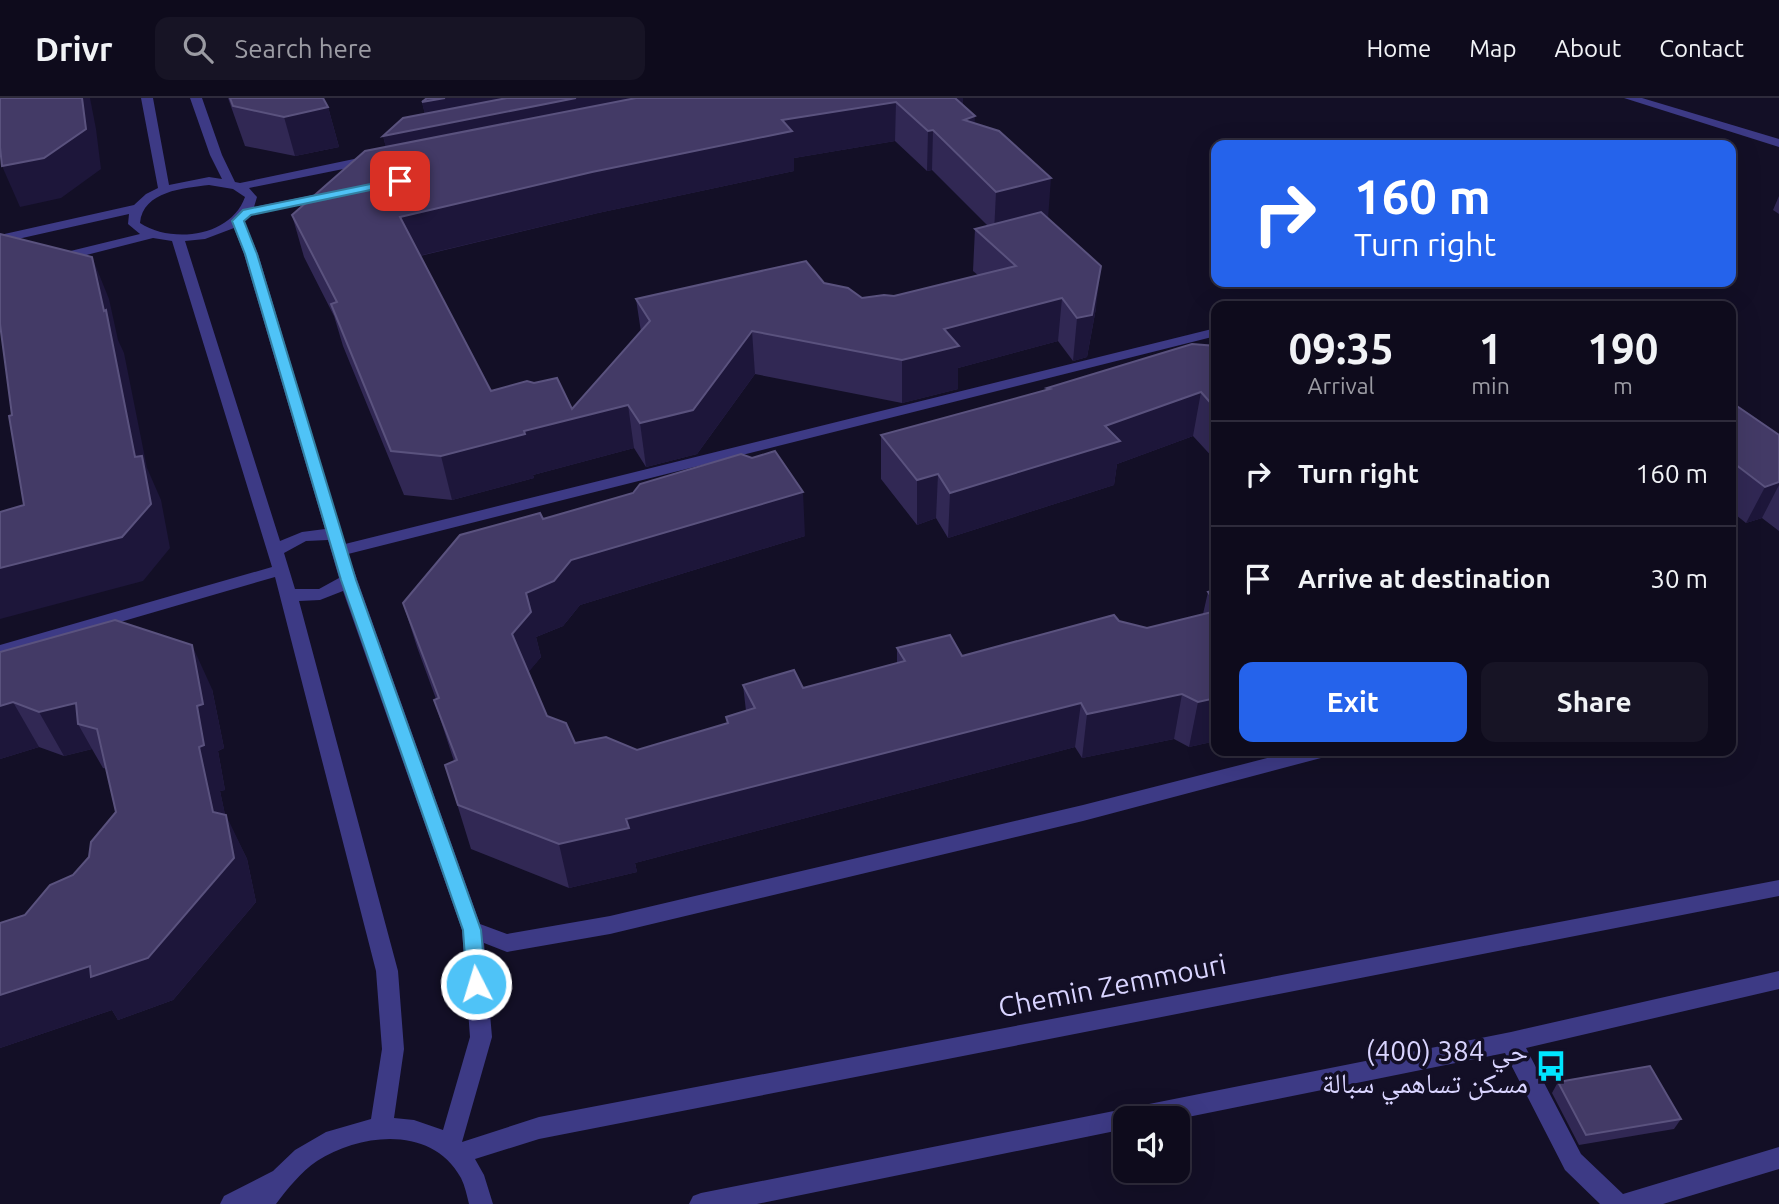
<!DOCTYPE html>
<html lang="en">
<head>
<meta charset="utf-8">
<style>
  :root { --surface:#0e0b1c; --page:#171425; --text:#f1f3f6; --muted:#9b9ba3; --line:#2e2b3b; --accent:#2563eb }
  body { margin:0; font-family:Ubuntu,"Noto Naskh Arabic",sans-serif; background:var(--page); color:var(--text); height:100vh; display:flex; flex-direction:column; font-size:26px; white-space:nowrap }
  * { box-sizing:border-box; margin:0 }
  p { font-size:23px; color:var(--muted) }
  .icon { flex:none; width:38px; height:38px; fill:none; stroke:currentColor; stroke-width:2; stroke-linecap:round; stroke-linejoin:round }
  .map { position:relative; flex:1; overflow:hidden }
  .side { position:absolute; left:1211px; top:203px; width:525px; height:455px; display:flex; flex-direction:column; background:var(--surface); border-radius:14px; box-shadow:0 7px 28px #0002,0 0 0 2px var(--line) }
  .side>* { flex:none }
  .hud { position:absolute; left:1211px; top:42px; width:525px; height:147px; border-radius:14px; box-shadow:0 7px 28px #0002,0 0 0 2px var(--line); background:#2563eb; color:#fff; overflow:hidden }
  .fabs { position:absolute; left:1113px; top:1008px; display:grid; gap:14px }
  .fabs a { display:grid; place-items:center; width:77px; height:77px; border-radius:14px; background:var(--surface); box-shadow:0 7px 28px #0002,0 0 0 2px var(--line); font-size:35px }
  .pin { position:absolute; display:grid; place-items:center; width:60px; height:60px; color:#fff; margin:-30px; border-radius:14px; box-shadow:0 4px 10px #0006 }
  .me { position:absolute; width:77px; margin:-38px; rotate:355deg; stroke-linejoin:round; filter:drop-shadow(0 0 5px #0008) }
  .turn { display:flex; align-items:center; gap:24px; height:147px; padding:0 28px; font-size:32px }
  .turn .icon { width:91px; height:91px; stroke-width:2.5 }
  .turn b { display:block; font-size:49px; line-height:60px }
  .eta { display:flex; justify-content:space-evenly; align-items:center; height:119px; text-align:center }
  .eta b { font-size:42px; font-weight:600; line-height:49px }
  .primary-button { display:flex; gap:14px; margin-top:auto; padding:14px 28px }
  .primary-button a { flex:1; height:80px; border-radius:14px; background:var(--accent); color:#fff; font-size:28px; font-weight:600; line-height:80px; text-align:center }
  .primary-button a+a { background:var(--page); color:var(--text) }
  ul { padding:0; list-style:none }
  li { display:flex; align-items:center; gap:21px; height:105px; padding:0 28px; border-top:2px solid var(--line) }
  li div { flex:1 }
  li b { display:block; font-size:26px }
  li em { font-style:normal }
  header { display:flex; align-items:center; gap:42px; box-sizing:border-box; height:98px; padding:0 35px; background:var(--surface); border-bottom:2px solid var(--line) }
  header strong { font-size:33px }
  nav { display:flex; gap:38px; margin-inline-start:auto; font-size:24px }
  .search { width:490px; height:63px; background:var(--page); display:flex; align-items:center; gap:18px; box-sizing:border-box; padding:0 24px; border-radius:14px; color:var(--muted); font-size:26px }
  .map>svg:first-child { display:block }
</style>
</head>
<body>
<header>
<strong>Drivr</strong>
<div class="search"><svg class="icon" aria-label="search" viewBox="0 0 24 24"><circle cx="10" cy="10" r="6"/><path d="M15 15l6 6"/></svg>Search here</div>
<nav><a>Home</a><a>Map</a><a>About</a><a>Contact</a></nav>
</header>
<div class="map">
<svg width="1779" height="1106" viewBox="0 0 1779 1106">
  <rect width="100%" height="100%" fill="#130f26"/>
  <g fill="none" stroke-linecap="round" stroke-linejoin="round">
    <g fill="#3d3a85" fill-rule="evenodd">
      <path d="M141,0H153L169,87L209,79L222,81L210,57L190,0H202L222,57L235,84L240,85L373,57L379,61L373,65L249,90L257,99L254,109L333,93L339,97L333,101L249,117L244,123L258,156L345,446L1216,230V238L348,456L480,826L507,836L610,818L1083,707L1295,653H1330L1328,658L1321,660L1083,723L610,836L507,854L484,845L492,939L462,1044L539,1019L1779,782V798L539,1041L475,1061L484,1077L493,1106H469C467,1098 465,1088 461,1080C432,1027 361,1035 317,1063C301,1074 288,1090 276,1106H220L224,1098L273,1073L295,1052L326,1034L371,1021L382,951L376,873L275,479L0,559V547L272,469L172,143L153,140L55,165L48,161L50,158L140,136L128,126L129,116L0,145V137L134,107L146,96L158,90ZM209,87L233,91L245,99C231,139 172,146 140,125C143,93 184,90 209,87ZM234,130L244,156L325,431L302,434L280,443L185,143L205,141ZM328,442L339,480L319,491H295L284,455L306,443ZM343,493L462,832L470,939L443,1032L414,1022L394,1020L404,951L398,873L299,503L320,502Z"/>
      <polygon points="1624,0 1642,0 1779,41 1779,49"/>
      <polygon points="1779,873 1779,891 1526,950 1581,1056 1623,1096 1779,1049 1779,1071 1663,1106 1600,1106 1565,1072 1505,955 1178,1021 1125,1020 1125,1031 757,1106 689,1106 693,1098 701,1095 1511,934"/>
    </g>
  </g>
  <g fill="#312854" fill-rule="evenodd">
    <polygon points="228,0 323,0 328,9 339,49 295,58 245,48"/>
    <path d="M963,0V7L974,25L1048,120L1096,210L1087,259L1073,263L1058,243L958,270V291L902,305L755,276L697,356L646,369L634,350L533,377L534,380L452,402L404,397L343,248L334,218L304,159L292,117L386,49L383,38L425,16L422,4ZM895,43L927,73L932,72L988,128L975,131L973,173L979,178L894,198L862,200L824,185L636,201L641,234L572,311L491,293L420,158L598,115L794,73V60Z"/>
    <polygon points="1779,98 1779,116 1773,112"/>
    <polygon points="1216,248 1216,363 1193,338 1117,366 1114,387 948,440 936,420 917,427 881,381 881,337 1046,292 1047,290"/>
    <polygon points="1731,304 1779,337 1779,433 1762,420 1746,425 1731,413"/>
    <polygon points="543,421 805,438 580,507 563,528 536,539 541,559 528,574 547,618 575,645 637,652 727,625 726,619 746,613 743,587 803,590 897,565 897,550 962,558 1119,523 1147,530 1203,516 1208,494 1216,492 1216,643 1189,649 1174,641 1082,660 1075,649 635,765 637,774 569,790 471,751 445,667 454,663 434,602 436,601 417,549 403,505"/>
    <polygon points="0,554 212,591 224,650 218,653 225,692 220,693 225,717 247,761 256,804 173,902 118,922 112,912 0,950 0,825 25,817 73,777 89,759 116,714 107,671 103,670 92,651 64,658 39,649 0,661"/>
    <polygon points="1558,984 1681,1021 1674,1031 1579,1047 1552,995"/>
  </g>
  <g fill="#1d163a">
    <polygon points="82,0 90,0 96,31 101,71 61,100 20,109 2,68"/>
    <polygon points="445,0 775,0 393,78 383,38 428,29 422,4"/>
    <polygon points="949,0 963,0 962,32"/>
    <polygon points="896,4 895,43 794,60 794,73 598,115 410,160 400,119 782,22"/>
    <polygon points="328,9 339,49 295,58 284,19"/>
    <polygon points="975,18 973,58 964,22"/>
    <polygon points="933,32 932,72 927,73 928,33"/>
    <polygon points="1051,80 1048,121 994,135 996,94"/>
    <polygon points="92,159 109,201 118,242 124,255 147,370 161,402 170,450 143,483 0,521 0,470 135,359"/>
    <polygon points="1101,168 1096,210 1087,259 1073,263 1077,220"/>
    <polygon points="1062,200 1058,243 958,270 958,291 902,305 902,262 944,231"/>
    <polygon points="752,233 755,276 697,356 646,369 640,325"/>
    <polygon points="1201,294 1193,338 1117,366 1114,387 948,440 950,395 1105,328"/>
    <polygon points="628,307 634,350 533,377 534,380 452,402 441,358 524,333"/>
    <polygon points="938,376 936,420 917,427 917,382"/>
    <polygon points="1779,384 1779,387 1762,420 1746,425 1765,389"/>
    <polygon points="803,394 805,438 580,507 563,528 536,539 541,559 523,581 512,536 526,495 571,462"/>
    <polygon points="192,547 212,591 224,650 218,653 225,692 220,693 234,758 213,714 199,649 197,608"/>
    <polygon points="1182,596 1174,641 1082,660 1087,616"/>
    <polygon points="1216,600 1216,643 1189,649 1198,604"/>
    <polygon points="13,604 39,649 0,661 0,608"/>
    <polygon points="76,605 78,626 92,651 64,658 39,614"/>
    <polygon points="1081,605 1075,649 635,765 637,774 569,790 559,746 626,721"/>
    <polygon points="226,717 247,761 256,804 173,902 118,922 112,912 0,950 0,897"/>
  </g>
  <g fill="#433a66" stroke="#5a527e" stroke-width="2">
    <polygon points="0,0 82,0 86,31 44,60 2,68 0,49"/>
    <polygon points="230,0 323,0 328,9 284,19 233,8"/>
    <polygon points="427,0 445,0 422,4"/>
    <polygon points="507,0 576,0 383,38 403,20"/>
    <polygon points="636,0 955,0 975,18 964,22 999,33 1051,80 996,94 933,32 928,33 896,4 782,22 792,33 592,74 400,119 491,293 527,283 534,285 557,280 572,311 650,223 636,201 806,163 824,185 848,190 862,200 884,197 894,198 1016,168 975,131 1041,114 1101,168 1092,217 1077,220 1062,200 944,231 959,248 902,262 752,233 693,312 640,325 628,307 524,333 525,336 441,358 391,353 331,206 337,204 292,117 365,53"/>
    <polygon points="0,136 92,159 104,213 106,212 135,359 142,358 151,406 122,439 0,470 0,414 24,407 9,318 12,317 0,226"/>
    <polygon points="1192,246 1216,248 1216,311 1201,294 1105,328 1120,343 950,395 938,376 917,382 881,337 1050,291 1047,290"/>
    <polygon points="1731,304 1779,337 1779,384 1765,389 1731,363"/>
    <polygon points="775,353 803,394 571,462 554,483 526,495 531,514 512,536 547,618 566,625 575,645 606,639 637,652 728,625 726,619 755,610 743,587 794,572 803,590 905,563 897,550 950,537 962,558 1114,517 1119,523 1147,530 1216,513 1216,600 1198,604 1182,596 1087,616 1081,605 626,721 629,730 559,746 458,707 445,667 457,662 434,602 439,600 403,505 460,437 540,415 543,421 633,395 640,386 741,356 752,360"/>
    <polygon points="1216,492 1216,506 1208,494"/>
    <polygon points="115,522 192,547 203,606 197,608 204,647 199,649 213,714 226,717 234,760 148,860 91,879 90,868 0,897 0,825 25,817 50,787 73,777 89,759 91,744 116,714 97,631 78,626 76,605 39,614 13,604 0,608 0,554"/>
    <polygon points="1650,968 1681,1021 1586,1037 1558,984"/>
  </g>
  <polygon fill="#4fc3f7" stroke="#337fa1" stroke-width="2" points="400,80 404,81 404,85 251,117 244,123 257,156 356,482 481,832 486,886 483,891 476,894 470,891 467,886 463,832 341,482 245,156 232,123 243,112"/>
  <defs>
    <symbol id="bus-bare" viewBox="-9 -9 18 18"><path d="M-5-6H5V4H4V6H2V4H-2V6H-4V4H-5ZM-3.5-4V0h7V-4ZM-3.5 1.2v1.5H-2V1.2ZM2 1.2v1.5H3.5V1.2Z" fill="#00e5ff" stroke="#130f26" stroke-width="2.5" paint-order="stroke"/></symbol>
  </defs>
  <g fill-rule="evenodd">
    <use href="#bus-bare" x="1529" y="946" width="44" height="44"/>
  </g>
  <g text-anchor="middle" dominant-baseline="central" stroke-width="7" stroke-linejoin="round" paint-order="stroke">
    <g font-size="28" fill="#d9d4ff" stroke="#130f26">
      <text transform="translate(1112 887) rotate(-11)">Chemin Zemmouri</text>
    </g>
    <g font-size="28" fill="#d9d4ff" stroke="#130f26" text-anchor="end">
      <text x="1528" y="952">حي 384 (400)<tspan x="1528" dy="32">مسكن تساهمي سبالة</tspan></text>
    </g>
  </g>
</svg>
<div class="fabs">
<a><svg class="icon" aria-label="sound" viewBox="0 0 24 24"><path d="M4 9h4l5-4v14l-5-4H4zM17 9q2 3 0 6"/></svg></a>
</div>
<div class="pin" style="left:400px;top:83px;background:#d93025"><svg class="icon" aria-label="arrive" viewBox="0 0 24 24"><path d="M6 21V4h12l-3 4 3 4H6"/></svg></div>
<svg class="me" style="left:476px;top:886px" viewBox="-20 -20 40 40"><circle r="17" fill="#4fc3f7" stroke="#fff" stroke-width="3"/><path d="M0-11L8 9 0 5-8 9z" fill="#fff"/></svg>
<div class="hud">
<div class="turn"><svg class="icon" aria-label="right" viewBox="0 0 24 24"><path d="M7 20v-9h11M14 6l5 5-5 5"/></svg><div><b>160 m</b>Turn right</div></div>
</div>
<section class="side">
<div class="eta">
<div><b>09:35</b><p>Arrival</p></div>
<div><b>1</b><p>min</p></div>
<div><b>190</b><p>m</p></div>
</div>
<ul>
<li><svg class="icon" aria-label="right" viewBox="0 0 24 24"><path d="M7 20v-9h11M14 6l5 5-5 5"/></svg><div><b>Turn right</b></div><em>160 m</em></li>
<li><svg class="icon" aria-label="arrive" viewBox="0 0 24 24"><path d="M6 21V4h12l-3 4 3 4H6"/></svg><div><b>Arrive at destination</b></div><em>30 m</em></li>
</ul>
<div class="primary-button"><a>Exit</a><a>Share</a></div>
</section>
</div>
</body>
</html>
